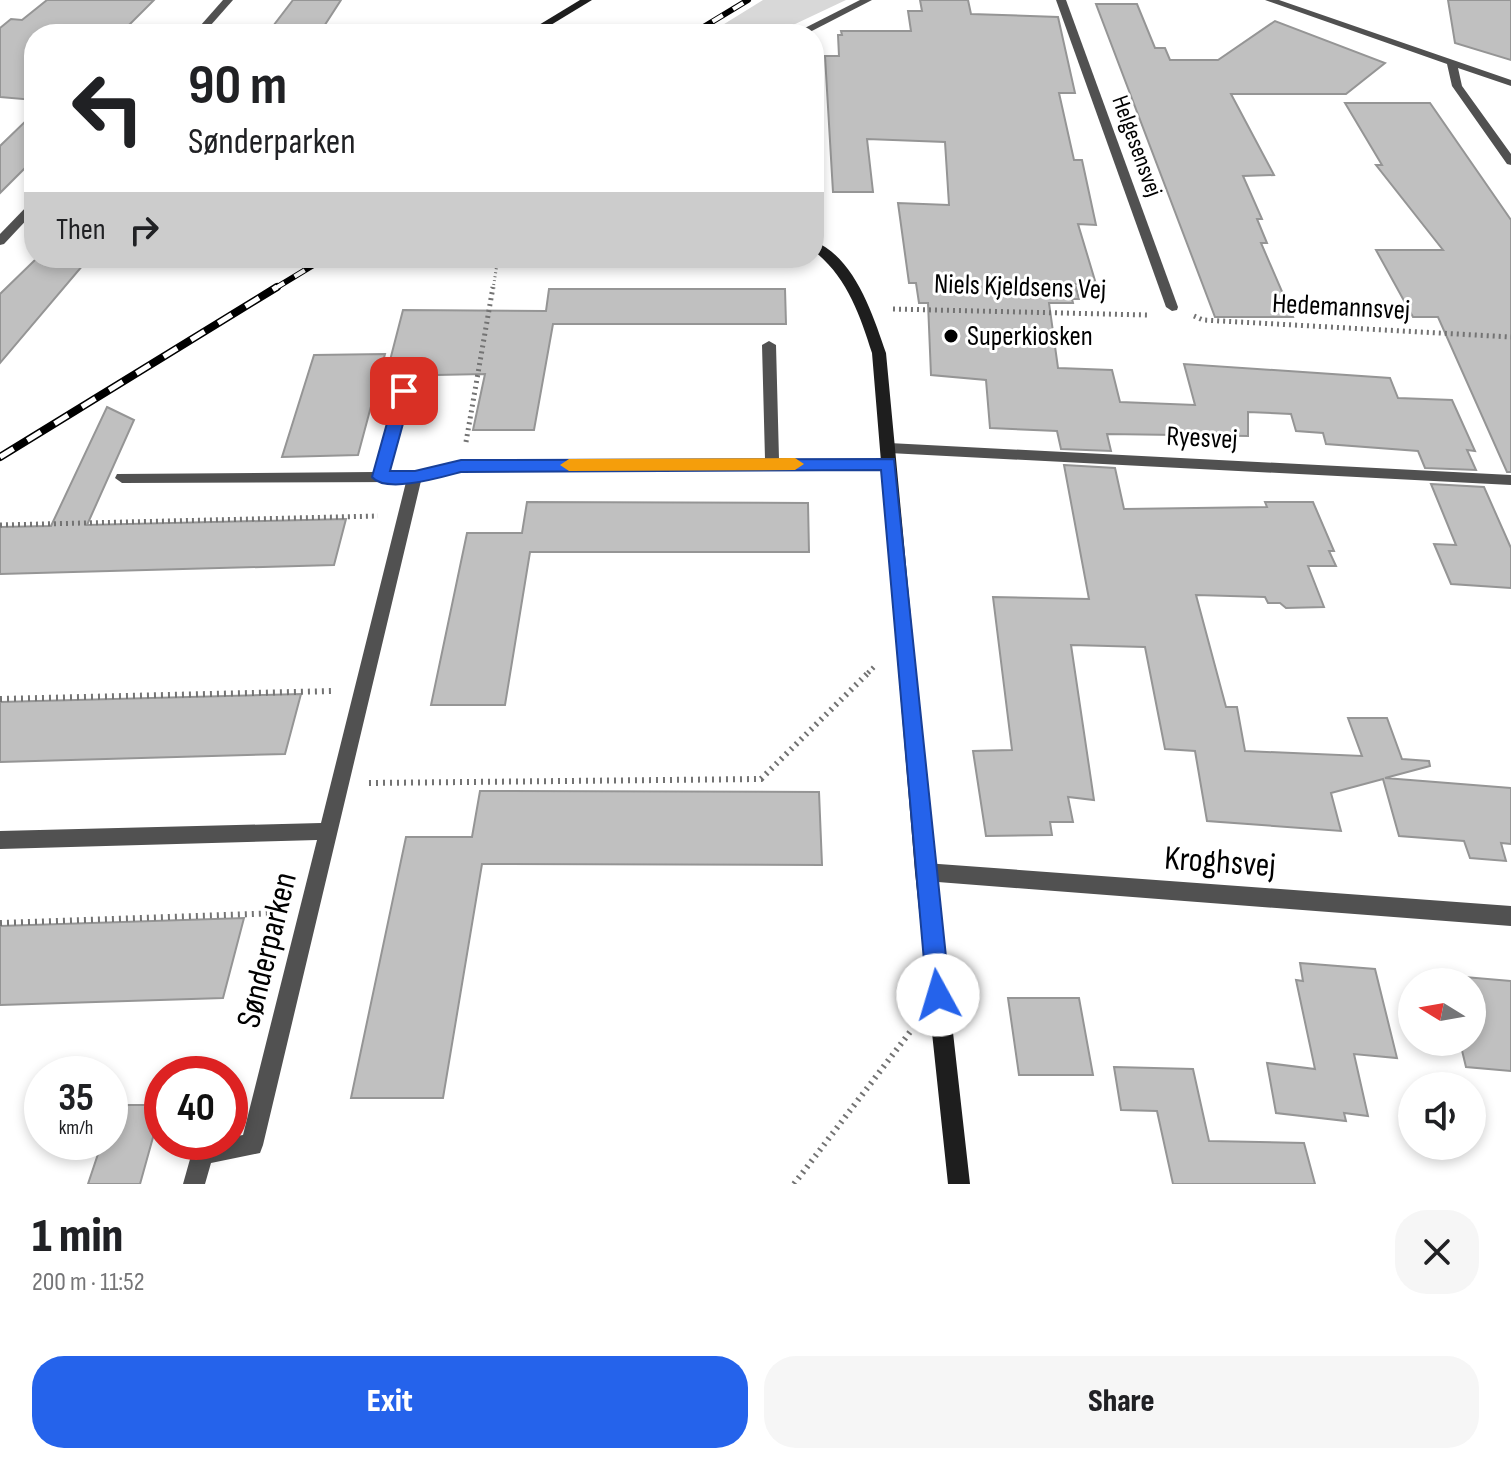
<!DOCTYPE html>
<html lang="en">
<head>
<meta charset="utf-8">
<style>
  :root { --surface:#fff; --page:#f6f6f6; --text:#202124; --muted:#757577; --accent:#2563eb }
  body { margin:0; font-family:"Sofia Sans Condensed",sans-serif; background:var(--page); color:var(--text); height:100vh; display:flex; flex-direction:column; font-size:30px; white-space:nowrap }
  * { box-sizing:border-box; margin:0 }
  p { font-size:26px; color:var(--muted) }
  .icon { flex:none; width:44px; height:44px; fill:none; stroke:currentColor; stroke-width:2; stroke-linecap:round; stroke-linejoin:round }
  .map { position:relative; height:1184px; overflow:hidden }
  .drawer { display:flex; flex-direction:column; background:var(--surface); flex:1 }
  .drawer>* { flex:none }
  .banner { position:absolute; left:24px; top:24px; width:800px; height:244px; border-radius:32px; box-shadow:0 4px 12px #0003; background:#fff; color:var(--text); overflow:hidden }
  .needle { width:52px; rotate:281deg }
  .buttons { position:absolute; left:1398px; top:968px; display:grid; gap:16px }
  .buttons a { display:grid; place-items:center; width:88px; height:88px; border-radius:50%; background:var(--surface); box-shadow:0 4px 12px #0003; font-size:40px }
  .speed { position:absolute; left:24px; top:1056px; display:flex; gap:16px; font-size:40px; font-weight:700; text-align:center }
  .speed>* { display:grid; place-content:center; width:104px; height:104px; border-radius:50%; background:var(--surface); box-shadow:0 4px 12px #0003; line-height:1 }
  .speed small { font-size:20px; font-weight:400 }
  .speed .limit { border:12px solid #d22; background:#fff; color:#111 }
  .pin { position:absolute; display:grid; place-items:center; width:68px; height:68px; color:#fff; margin:-34px; border-radius:16px; box-shadow:0 4px 12px #0006 }
  .me { position:absolute; width:88px; margin:-44px; rotate:354deg; stroke-linejoin:round; filter:drop-shadow(0 0 6px #0008) }
  .turn { display:flex; align-items:center; gap:28px; height:168px; padding:0 32px; font-size:36px }
  .turn .icon { width:104px; height:104px; stroke-width:2.5 }
  .turn b { display:block; font-size:56px; line-height:68px }
  .then { display:flex; align-items:center; height:76px; padding:0 32px; background:#0003; gap:16px; font-size:30px }
  .round { display:grid; place-items:center; flex:none; width:84px; height:84px; border-radius:32px; background:var(--page) }
  .head { display:flex; align-items:center; justify-content:space-between; height:136px; padding:0 32px }
  h1 { font-size:48px; font-weight:800; line-height:60px }
  .button { display:flex; gap:16px; margin-top:auto; padding:16px 32px }
  .button a { flex:1; height:92px; border-radius:32px; background:var(--accent); color:#fff; font-size:32px; font-weight:800; line-height:92px; text-align:center }
  .button a+a { background:var(--page); color:var(--text) }
  .map>svg:first-child { display:block }
</style>
</head>
<body>
<div class="map">
<svg width="1511" height="1184" viewBox="0 0 1511 1184">
  <rect width="100%" height="100%" fill="#fff"/>
  <polygon fill="#d8d8d8" points="763,0 846,0 774,34 708,34"/>
  <g fill="#c0c0c0" stroke="#959595" stroke-width="2">
    <polygon points="47,0 154,0 120,34 34,34 34,100 0,97 0,28 11,19 22,20"/>
    <polygon points="293,0 341,0 319,34 267,34"/>
    <polygon points="920,0 968,0 971,14 1058,17 1075,93 1059,93 1074,160 1082,160 1096,225 1078,224 1096,284 1075,284 1079,299 1072,299 1073,303 1049,303 1058,368 1112,370 1120,402 1195,405 1184,364 1390,378 1398,398 1452,400 1475,451 1467,450 1476,470 1425,468 1418,451 1326,444 1323,433 1296,431 1291,414 1248,412 1248,436 1107,434 1111,451 1061,449 1057,431 990,428 986,380 931,375 928,303 919,303 916,283 909,283 898,203 949,205 945,142 867,139 873,192 833,192 825,56 839,56 838,35 842,35 841,31 911,31 908,11 922,11"/>
    <polygon points="1448,0 1511,0 1511,60 1455,43"/>
    <polygon points="1096,4 1137,4 1155,48 1165,48 1170,60 1218,60 1275,21 1385,63 1346,94 1231,94 1274,175 1243,176 1262,219 1257,219 1267,243 1261,243 1293,317 1215,317"/>
    <polygon points="1345,103 1430,103 1511,220 1511,472 1507,472 1438,317 1413,317 1376,250 1443,250 1376,165 1382,165"/>
    <polygon points="34,113 34,159 0,193 0,146"/>
    <polygon points="37,258 89,258 0,363 0,294"/>
    <polygon points="549,289 785,289 786,324 553,324 534,430 473,430 485,374 386,376 403,310 546,311"/>
    <polygon points="385,354 358,455 282,457 314,355"/>
    <polygon points="107,407 134,420 87,525 346,519 334,565 0,574 0,527 51,526"/>
    <polygon points="1064,465 1115,468 1124,509 1267,507 1265,502 1313,502 1334,551 1329,551 1336,566 1308,566 1324,607 1286,608 1280,603 1268,603 1265,597 1196,595 1226,707 1237,707 1245,751 1362,756 1348,718 1387,718 1402,759 1429,761 1430,766 1385,778 1511,788 1511,844 1501,843 1506,861 1470,858 1464,841 1399,836 1383,779 1331,793 1341,831 1207,821 1195,751 1165,749 1145,647 1071,645 1094,800 1068,797 1073,822 1050,822 1052,835 986,836 973,751 1012,750 993,597 1089,599"/>
    <polygon points="1431,484 1484,487 1511,548 1511,588 1451,584 1434,544 1456,545"/>
    <polygon points="527,502 808,503 809,552 530,552 505,705 431,705 467,533 522,533"/>
    <polygon points="301,694 285,754 0,762 0,702"/>
    <polygon points="480,791 819,792 822,865 482,864 443,1098 351,1098 406,837 472,837"/>
    <polygon points="244,918 223,998 0,1005 0,926"/>
    <polygon points="1300,963 1375,969 1397,1058 1354,1054 1368,1116 1344,1113 1346,1121 1276,1113 1267,1063 1315,1069 1296,980 1303,981"/>
    <polygon points="1441,975 1511,981 1511,1071 1466,1067 1460,1042 1472,1042 1472,982 1443,982"/>
    <polygon points="1008,998 1079,998 1093,1075 1019,1075"/>
    <polygon points="1114,1067 1193,1069 1209,1141 1304,1143 1315,1184 1173,1184 1157,1111 1121,1110"/>
    <polygon points="114,1105 162,1105 140,1184 88,1184 102,1142 110,1142 110,1116"/>
  </g>
  <g fill="none" stroke-linecap="round" stroke-linejoin="round">
    <polyline stroke="#737373" stroke-width="3" stroke-dasharray="1 3" stroke-linecap="butt" points="493,289 498,258"/>
    <g stroke="#737373" stroke-width="5" stroke-dasharray="2 4" stroke-linecap="butt">
      <polyline points="893,309 1147,315"/>
      <polyline points="1194,316 1203,320 1511,337"/>
      <polyline points="466,442 493,287"/>
      <polyline points="0,525 378,516"/>
      <polyline points="868,673 876,665"/>
    </g>
    <g stroke="#737373" stroke-width="6" stroke-dasharray="2 5" stroke-linecap="butt">
      <polyline points="0,699 334,691"/>
      <polyline points="369,783 761,779 870,671"/>
      <polyline points="0,923 279,913"/>
      <polyline points="794,1184 910,1032"/>
    </g>
    <g fill="#515151" fill-rule="evenodd">
      <polygon points="223,0 233,0 203,34 193,34"/>
      <polygon points="860,0 872,0 806,34 793,34"/>
      <polygon points="1056,0 1066,0 1178,307 1177,310 1172,311 1166,307"/>
      <polygon points="1265,0 1279,0 1511,80 1511,86 1458,68 1462,86 1511,154 1511,165 1507,164 1452,86 1447,64"/>
      <polygon points="34,201 34,212 4,244 0,245 0,234 30,203"/>
      <polygon points="769,341 776,345 779,459 889,459 896,464 894,468 461,471 421,481 263,1145 260,1153 211,1163 205,1184 183,1184 194,1145 202,1142 230,1142 230,1137 243,1135 317,840 0,849 0,831 321,823 406,482 122,483 115,478 117,474 374,472 397,391 404,386 411,391 389,472 415,472 461,461 765,459 762,345"/>
      <polygon points="889,443 1511,475 1511,485 889,453 882,448"/>
      <polygon points="925,863 1511,906 1511,926 925,881 918,878 915,872 918,866"/>
    </g>
    <g fill="#1e1e1e" fill-rule="evenodd">
      <polygon points="580,0 592,0 536,34 524,34"/>
      <path d="M814,241C855,258 873,315 886,353L935,872L970,1184H948L915,872L872,353C860,315 847,277 814,251Z"/>
    </g>
    <defs>
      <g id="rail-far1">
        <polyline points="692,34 748,0"/>
        <polyline points="274,289 325,258"/>
      </g>
      <polyline id="rail" points="0,457 277,287"/>
    </defs>
    <use href="#rail-far1" stroke="#000" stroke-width="6"/>
    <use href="#rail" stroke="#000" stroke-width="8"/>
    <use href="#rail-far1" stroke="#fff" stroke-width="4" stroke-dasharray="12" stroke-linecap="butt"/>
    <use href="#rail" stroke="#fff" stroke-width="5" stroke-dasharray="16" stroke-linecap="butt"/>
  </g>
  <path fill="#2563eb" stroke="#184099" stroke-width="2" d="M404,386L412,391L390,471H415L461,460L894,459L950,995L946,1003L938,1006L930,1003L927,995L881,470L461,472C442,477 386,494 372,477L396,391Z"/>
  <polygon fill="#f59e0b" points="795,458 804,464 795,470 569,471 560,465 569,459"/>
  <circle fill="#000" stroke="#fff" stroke-width="3" cx="951" cy="336" r="8"/>
  <g text-anchor="middle" dominant-baseline="central" stroke-width="6" stroke-linejoin="round" paint-order="stroke">
    <g font-size="24" fill="#000" stroke="#fff">
      <text transform="translate(1137 146) rotate(70)">Helgesensvej</text>
    </g>
    <g font-size="28" fill="#000" stroke="#fff">
      <text transform="translate(1020 287) rotate(2)">Niels Kjeldsens Vej</text>
      <text transform="translate(1341 307) rotate(3)">Hedemannsvej</text>
      <text transform="translate(1202 438) rotate(3)">Ryesvej</text>
    </g>
    <g font-size="28" fill="#000" stroke="#fff" text-anchor="start">
      <text x="967" y="336">Superkiosken</text>
    </g>
    <g font-size="34" fill="#000" stroke="#fff">
      <text transform="translate(1220 862) rotate(4)">Kroghsvej</text>
      <text transform="translate(267 950) rotate(-76)">Sønderparken</text>
    </g>
  </g>
</svg>
<div class="buttons">
<a><svg class="needle" viewBox="-14 -14 28 28"><path d="M0-13l5 13h-10z" fill="#e53935"/><path d="M0 13l5-13h-10z" fill="#757577"/></svg></a>
<a><svg class="icon" aria-label="sound" viewBox="0 0 24 24"><path d="M4 9h4l5-4v14l-5-4H4zM17 9q2 3 0 6"/></svg></a>
</div>
<div class="speed"><div>35<small>km/h</small></div><div class="limit">40</div></div>
<div class="pin" style="left:404px;top:391px;background:#d93025"><svg class="icon" aria-label="arrive" viewBox="0 0 24 24"><path d="M6 21V4h12l-3 4 3 4H6"/></svg></div>
<svg class="me" style="left:938px;top:995px" viewBox="-20 -20 40 40"><circle r="19" fill="#fff"/><path d="M0-13L10 11 0 6-10 11z" fill="#2563eb"/></svg>
<div class="banner">
<div class="turn"><svg class="icon" aria-label="left" viewBox="0 0 24 24"><path d="M17 20v-9H6M10 6l-5 5 5 5"/></svg><div><b>90 m</b>Sønderparken</div></div>
<div class="then">Then<svg class="icon" aria-label="right" viewBox="0 0 24 24"><path d="M7 20v-9h11M14 6l5 5-5 5"/></svg></div>
</div>
</div>
<section class="drawer">
<div class="head"><div><h1>1 min</h1><p>200 m · 11:52</p></div><a class="round"><svg class="icon" aria-label="close" viewBox="0 0 24 24"><path d="M6 6l12 12M18 6L6 18"/></svg></a></div>
<div class="button"><a>Exit</a><a>Share</a></div>
</section>
</body>
</html>
